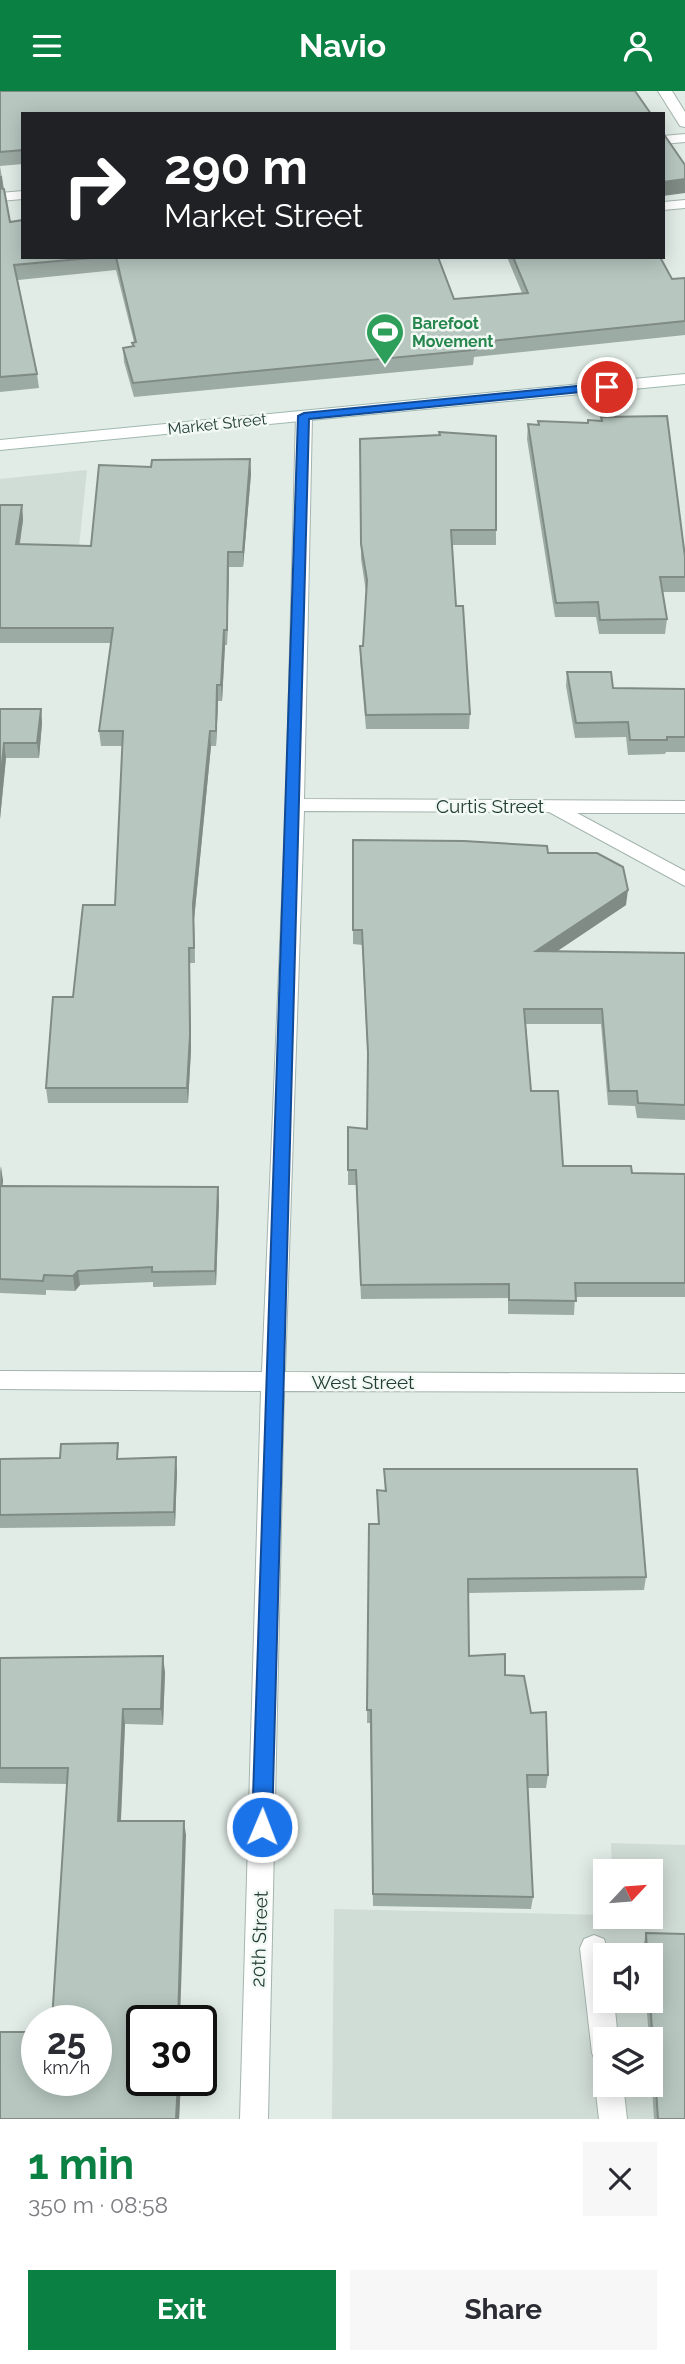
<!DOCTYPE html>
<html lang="en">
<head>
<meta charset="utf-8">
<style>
  :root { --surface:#fff; --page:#f7f7f7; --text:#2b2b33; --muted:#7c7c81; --accent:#0b8043 }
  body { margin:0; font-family:Raleway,sans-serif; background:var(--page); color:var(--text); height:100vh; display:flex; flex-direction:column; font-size:26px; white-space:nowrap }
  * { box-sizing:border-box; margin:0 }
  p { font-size:23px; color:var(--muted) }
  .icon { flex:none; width:38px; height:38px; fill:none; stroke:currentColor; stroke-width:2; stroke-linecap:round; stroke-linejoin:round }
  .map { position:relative; height:2028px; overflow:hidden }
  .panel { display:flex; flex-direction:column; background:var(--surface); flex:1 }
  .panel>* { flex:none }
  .banner { position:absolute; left:21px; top:21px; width:644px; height:147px; border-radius:0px; box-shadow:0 4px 18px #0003; background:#202124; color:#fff; overflow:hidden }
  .needle { width:46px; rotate:64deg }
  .tools { position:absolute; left:593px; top:1768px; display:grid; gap:14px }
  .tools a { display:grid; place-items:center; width:70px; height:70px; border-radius:0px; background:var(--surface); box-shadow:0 4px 18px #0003; font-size:35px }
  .speed { position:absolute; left:21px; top:1914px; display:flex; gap:14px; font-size:35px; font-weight:700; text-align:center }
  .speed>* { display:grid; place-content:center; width:91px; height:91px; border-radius:50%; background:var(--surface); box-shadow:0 4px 18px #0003; line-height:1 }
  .speed small { font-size:18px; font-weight:400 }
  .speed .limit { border:4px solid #111; border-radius:10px; background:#fff; color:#111 }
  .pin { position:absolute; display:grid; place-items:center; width:60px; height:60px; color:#fff; margin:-30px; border:4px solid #fff; border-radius:50%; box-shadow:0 2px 7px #0007 }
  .me { position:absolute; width:77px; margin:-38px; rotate:1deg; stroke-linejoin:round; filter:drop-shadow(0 0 5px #0008) }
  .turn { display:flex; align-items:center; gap:24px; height:147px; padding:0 28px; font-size:32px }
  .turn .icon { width:91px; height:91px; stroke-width:2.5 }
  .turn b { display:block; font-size:49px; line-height:60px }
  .round { display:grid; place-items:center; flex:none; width:74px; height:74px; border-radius:0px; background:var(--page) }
  .headline { display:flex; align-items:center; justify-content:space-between; height:119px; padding:0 28px }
  h1 { font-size:42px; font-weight:700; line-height:52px; color:var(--accent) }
  .cta { display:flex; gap:14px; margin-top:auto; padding:14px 28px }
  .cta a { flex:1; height:80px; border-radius:0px; background:var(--accent); color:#fff; font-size:28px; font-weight:700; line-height:80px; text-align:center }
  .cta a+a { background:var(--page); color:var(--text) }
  header { display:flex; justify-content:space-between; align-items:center; height:91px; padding:0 28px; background:var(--accent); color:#fff; font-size:32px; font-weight:700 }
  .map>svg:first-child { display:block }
</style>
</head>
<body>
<header><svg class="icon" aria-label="menu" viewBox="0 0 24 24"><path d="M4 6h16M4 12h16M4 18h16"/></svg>Navio<svg class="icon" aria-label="person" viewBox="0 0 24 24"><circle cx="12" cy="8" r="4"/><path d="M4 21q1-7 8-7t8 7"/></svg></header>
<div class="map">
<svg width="685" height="2028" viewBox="0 0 685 2028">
  <rect width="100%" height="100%" fill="#e1ece7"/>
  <g fill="#d0dcd6" fill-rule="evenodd">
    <polygon points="87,379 78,465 0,466 0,388"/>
    <path d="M611,1752L685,1754V2028H332L334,1818L651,1825V1780H612ZM606,1864H651V1909H606ZM606,1948H651V1993H606Z"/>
  </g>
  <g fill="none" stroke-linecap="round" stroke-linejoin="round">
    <defs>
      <g id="service">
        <polygon points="685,109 685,117 663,119 663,111"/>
        <polygon points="594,1844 604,1848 609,1864 606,1864 606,1909 614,1909 618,1948 606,1948 606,1976 596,1972 592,1962 580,1857 584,1848"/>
        <polygon points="606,1980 606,1993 623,1993 627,2028 599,2028 595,1993 599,1983"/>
      </g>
      <g id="minor">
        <polygon points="658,0 672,0 685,21 685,36 680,35"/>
        <polygon points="685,43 685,51 663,53 663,45"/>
        <polygon points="23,100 23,108 0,110 0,102"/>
        <polygon points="304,320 312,325 304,708 685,710 685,722 577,722 685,780 685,795 549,721 304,720 285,1281 685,1283 685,1301 284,1300 268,2028 240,2028 261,1300 0,1298 0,1280 262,1281 286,714 296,325"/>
      </g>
      <polygon id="secondary" points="685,283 685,293 0,359 0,349"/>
    </defs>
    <use href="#service" stroke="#a4b4ae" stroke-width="2"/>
    <use href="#minor" stroke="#a4b4ae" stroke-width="2"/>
    <use href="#secondary" stroke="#9fb8af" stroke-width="2"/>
    <use href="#service" fill="#fff" fill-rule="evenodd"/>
    <use href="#minor" fill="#fff" fill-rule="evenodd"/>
    <use href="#secondary" fill="#fff" fill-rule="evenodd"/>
  </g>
  <g fill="#9daba5">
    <polygon points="0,0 23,23 23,73 0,75 10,131 23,166 438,166 454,208 522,202 507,166 660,166 672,188 685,187 685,244 474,266 473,274 134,306 124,271 123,257 133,255 132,252 134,251 116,179 18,189 37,283 39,297 0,301"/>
    <polygon points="538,330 685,466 685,501 663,501 667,528 665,543 599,543 596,526 555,526 527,348 528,333 538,334"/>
    <polygon points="360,348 496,439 496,454 452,454 456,515 470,623 469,638 366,638 360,569 360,555 363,555 366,501 361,468"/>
    <polygon points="250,368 251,383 243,476 229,476 227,554 225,554 222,610 218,610 216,655 211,655 194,829 195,872 190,872 191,959 188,1012 48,1012 46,997 73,906 115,814 123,655 101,655 99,640 111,552 0,552 0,414 22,414 23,429 20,453 91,455 151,376"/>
    <polygon points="567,581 613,597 685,598 685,661 666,661 665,663 628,664 626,646 575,647 566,595"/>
    <polygon points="0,618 41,618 42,632 39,667 6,667 0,728"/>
    <polygon points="353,749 548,762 626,814 556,861 685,862 685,1029 637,1027 635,1015 608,1014 601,933 526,933 531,1000 563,1075 632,1082 685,1083 685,1206 575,1206 574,1224 508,1223 508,1207 361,1208 356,1094 348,1094 348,1036 367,1038 368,975 362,854 353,853"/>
    <polygon points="0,1075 3,1090 2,1095 219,1110 216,1194 153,1196 153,1191 80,1194 75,1200 46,1199 46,1204 0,1202"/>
    <polygon points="120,1367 177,1380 175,1435 0,1437 0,1368"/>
    <polygon points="384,1378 646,1486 644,1499 469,1502 469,1565 505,1584 531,1622 548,1684 546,1697 528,1697 533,1806 531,1818 373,1815 370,1632 367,1632 369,1446 378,1433 377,1399 385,1400"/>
    <polygon points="0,1567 165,1581 163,1634 125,1633 121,1730 186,1744 142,1990 181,1990 179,2028 0,2028 96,1990 67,1693 0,1692"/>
    <polygon points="646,1842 685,1843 685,2028 654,2028 651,1983 651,1948 649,1948 646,1909 651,1909 651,1864 643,1864 643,1857"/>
  </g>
  <g fill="#808b86">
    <polygon points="0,85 2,85 3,99 0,100"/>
    <polygon points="685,88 685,102 663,105 663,91"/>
    <polygon points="250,368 251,383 243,476 243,461"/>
    <polygon points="22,414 23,429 17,468 16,453"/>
    <polygon points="228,461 229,476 227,554 227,539"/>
    <polygon points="224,539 225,554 222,610 221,594"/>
    <polygon points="217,594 218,610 216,655 216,640"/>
    <polygon points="41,618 42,632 39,667 37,652"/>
    <polygon points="210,640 211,655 194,829 195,872 193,813"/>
    <polygon points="4,652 6,667 0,728 0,694"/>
    <polygon points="628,799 626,814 535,875 536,860"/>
    <polygon points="189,857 191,959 188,1012 187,997"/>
    <polygon points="1,1075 3,1090 1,1110 0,1104"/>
    <polygon points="218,1096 219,1110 216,1194 215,1180"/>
    <polygon points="78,1180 80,1194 75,1200 73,1185"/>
    <polygon points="176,1366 177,1380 175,1435 174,1421"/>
    <polygon points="163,1565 165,1581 163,1634 161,1618"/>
    <polygon points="123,1618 125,1633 120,1745 118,1730"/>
    <polygon points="184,1730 186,1744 180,1930 178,1930"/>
    <polygon points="178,1990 181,1990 179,2028 176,2028"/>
  </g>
  <g fill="#b7c7c0" stroke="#808b86" stroke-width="2">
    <polygon points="0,0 635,0 651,23 23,23 23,59 0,61"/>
    <polygon points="663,42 685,74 685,88 663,91"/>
    <polygon points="0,97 4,98 10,131 23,129 23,166 102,166 14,174 37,283 0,286"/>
    <polygon points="116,166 438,166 454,208 528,202 513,166 660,166 672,188 685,187 685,230 471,252 474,259 133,292 123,257 134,255 132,252 136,251"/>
    <polygon points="667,325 685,466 685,486 660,486 667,528 600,529 598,511 556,512 528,333 539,334 538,330 588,332 588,329 602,330 601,326"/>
    <polygon points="439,341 496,345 496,439 451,439 456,515 463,515 470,623 366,624 360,555 363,555 367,489 361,453 360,348 440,344"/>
    <polygon points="250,368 243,461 228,461 227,539 224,539 221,594 217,594 216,640 210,640 193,813 194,857 189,857 190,944 187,997 46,997 53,906 73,906 83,814 115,814 123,640 99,640 113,537 0,537 0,414 22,414 16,453 91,455 99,374 151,376 152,369"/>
    <polygon points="567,581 611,581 613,597 685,598 685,646 667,646 667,649 630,649 628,631 576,632"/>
    <polygon points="0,618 41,618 37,652 4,652 0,694"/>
    <polygon points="353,749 464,750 547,755 548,762 597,762 623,776 628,799 536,860 685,862 685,1014 638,1012 637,1000 609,1000 602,918 524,918 531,1000 558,1000 563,1075 631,1075 632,1082 685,1083 685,1192 575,1192 576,1210 509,1209 509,1193 361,1194 356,1079 348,1079 348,1036 367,1038 368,962 362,839 353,839"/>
    <polygon points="0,1095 218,1096 215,1180 152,1181 152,1176 78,1180 73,1185 44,1184 43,1190 0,1188"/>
    <polygon points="118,1352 117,1368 176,1366 174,1421 0,1424 0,1368 60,1367 61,1353"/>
    <polygon points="384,1378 637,1378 646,1486 468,1488 469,1565 505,1563 505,1584 524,1585 531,1622 546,1621 548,1684 527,1684 533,1806 373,1803 371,1619 367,1619 369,1433 379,1433 377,1399 386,1400"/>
    <polygon points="163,1565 161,1618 123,1618 118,1730 184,1730 178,1930 142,1930 142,1990 178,1990 176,2028 0,2028 0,1941 37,1941 37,1990 96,1990 96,1930 52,1930 68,1677 0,1677 0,1567"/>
    <polygon points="646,1842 685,1843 685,2028 658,2028 650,1909 651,1864 647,1864"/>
  </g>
  <polygon fill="#1a73e8" stroke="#114b97" stroke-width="2" points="607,292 613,296 611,298 309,328 272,1736 269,1743 262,1745 255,1743 252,1736 298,325 304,322"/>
  <defs>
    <symbol id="stadium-pin" viewBox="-11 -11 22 30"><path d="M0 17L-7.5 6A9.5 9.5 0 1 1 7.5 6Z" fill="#2e9e5b" stroke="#f2f9f5"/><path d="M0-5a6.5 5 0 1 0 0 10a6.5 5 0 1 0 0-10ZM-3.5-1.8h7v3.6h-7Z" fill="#fff"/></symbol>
  </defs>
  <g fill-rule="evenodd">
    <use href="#stadium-pin" x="363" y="219" width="44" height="60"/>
  </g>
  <g text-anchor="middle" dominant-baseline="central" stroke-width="5" stroke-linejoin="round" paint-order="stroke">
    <g font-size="16" font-weight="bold" fill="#27864d" stroke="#f2f9f5" text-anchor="start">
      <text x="412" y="232">Barefoot<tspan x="412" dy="18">Movement</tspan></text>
    </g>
    <g font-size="16" fill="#213d35" stroke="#f2f9f5">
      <text transform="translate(217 333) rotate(-6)">Market Street</text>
    </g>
    <g font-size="19" fill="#213d35" stroke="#f2f9f5">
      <text x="490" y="715">Curtis Street</text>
      <text x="363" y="1291">West Street</text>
      <text transform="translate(259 1848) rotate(-88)">20th Street</text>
    </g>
  </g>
</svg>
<div class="tools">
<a><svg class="needle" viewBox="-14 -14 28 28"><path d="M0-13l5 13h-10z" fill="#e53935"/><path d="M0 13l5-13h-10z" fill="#7c7c81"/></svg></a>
<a><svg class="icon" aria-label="sound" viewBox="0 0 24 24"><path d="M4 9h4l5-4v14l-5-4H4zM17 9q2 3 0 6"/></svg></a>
<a><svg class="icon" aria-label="layers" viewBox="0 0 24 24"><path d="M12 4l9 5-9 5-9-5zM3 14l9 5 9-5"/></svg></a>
</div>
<div class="speed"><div>25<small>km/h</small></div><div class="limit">30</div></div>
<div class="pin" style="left:607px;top:296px;background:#d93025"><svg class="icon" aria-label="arrive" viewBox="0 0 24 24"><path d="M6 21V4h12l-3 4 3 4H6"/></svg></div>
<svg class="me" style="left:262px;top:1736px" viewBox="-20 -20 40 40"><circle r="17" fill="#1a73e8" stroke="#fff" stroke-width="3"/><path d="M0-11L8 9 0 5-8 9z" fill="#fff"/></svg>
<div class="banner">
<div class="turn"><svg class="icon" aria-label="right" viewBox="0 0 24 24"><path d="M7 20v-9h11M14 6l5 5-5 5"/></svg><div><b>290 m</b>Market Street</div></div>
</div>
</div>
<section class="panel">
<div class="headline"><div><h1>1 min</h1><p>350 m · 08:58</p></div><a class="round"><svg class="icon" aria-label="close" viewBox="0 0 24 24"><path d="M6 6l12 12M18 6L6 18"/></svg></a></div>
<div class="cta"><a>Exit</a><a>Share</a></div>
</section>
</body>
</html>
